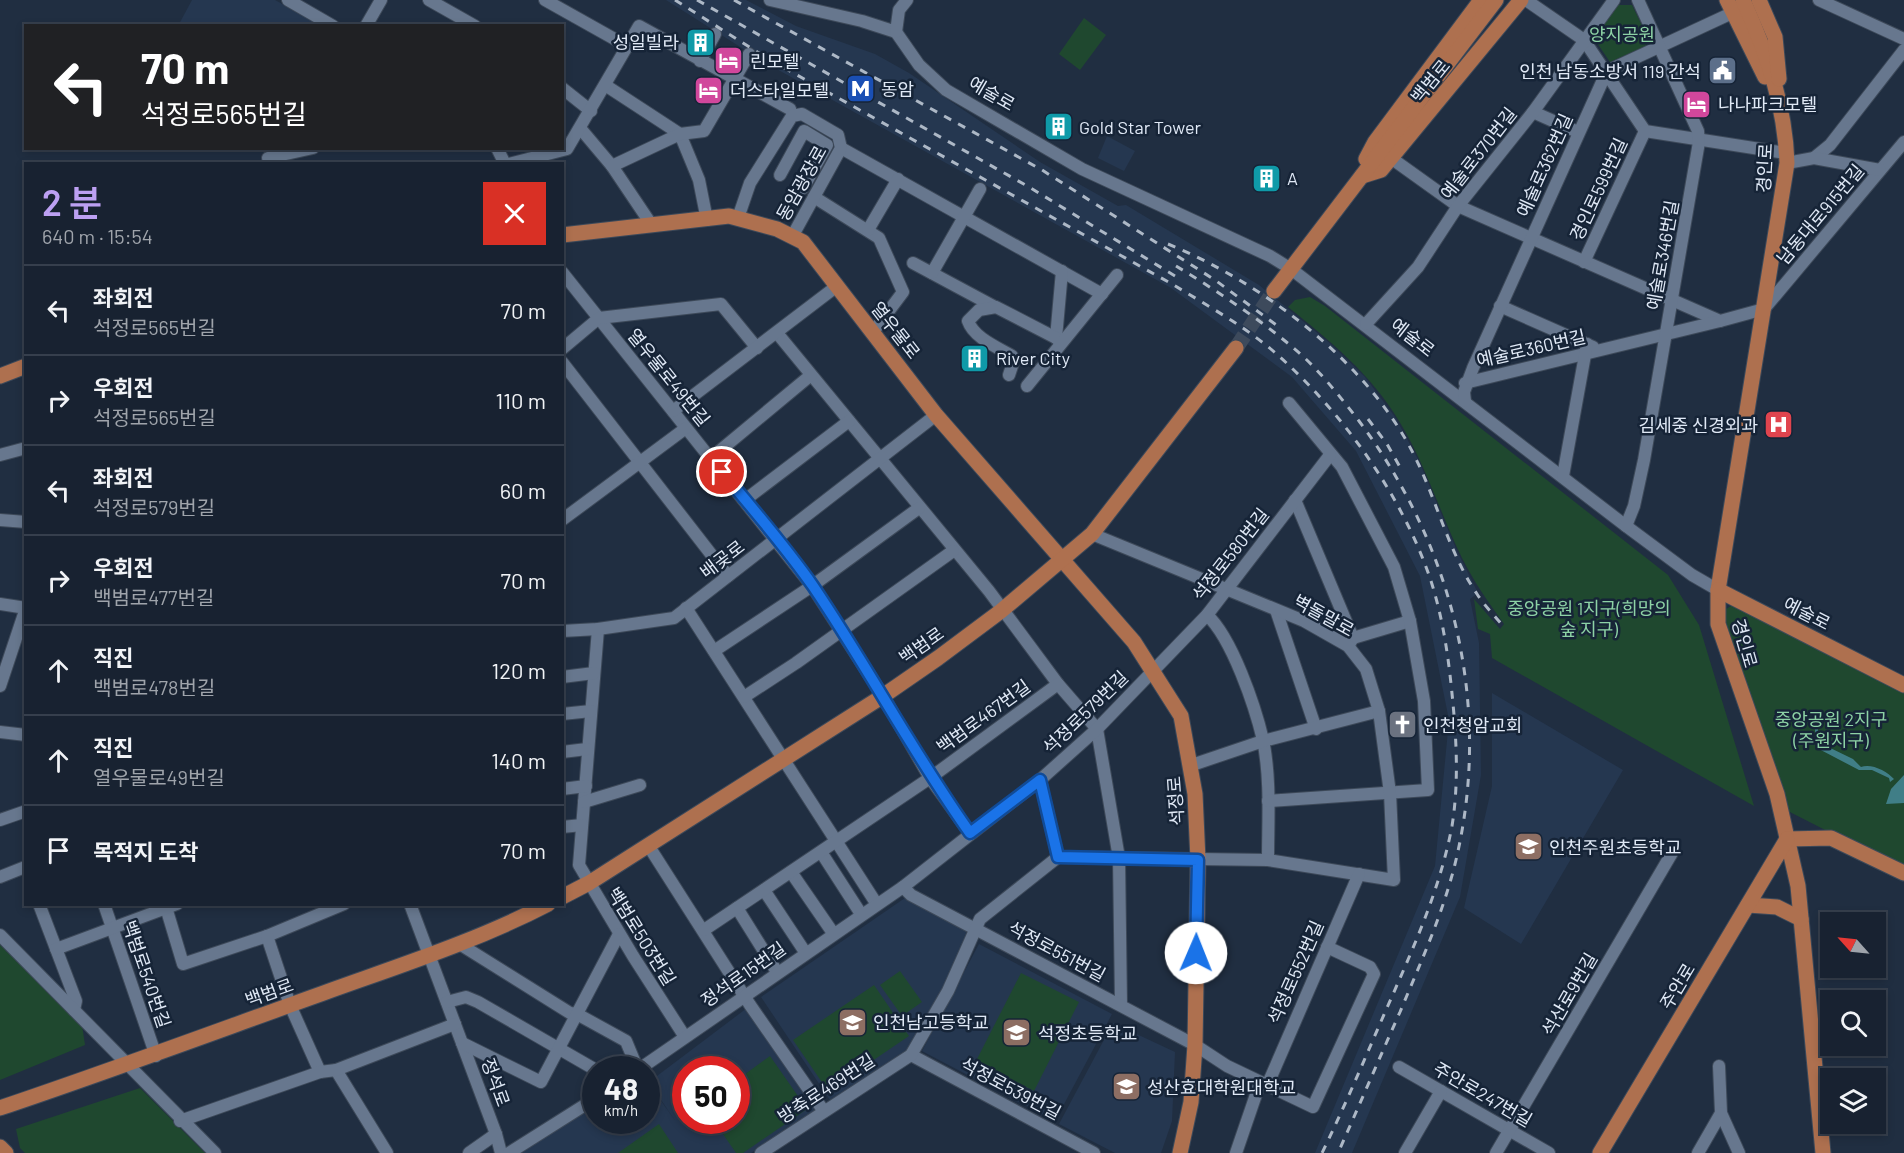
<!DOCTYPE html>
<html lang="ko">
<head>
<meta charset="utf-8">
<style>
  :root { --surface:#182231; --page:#252f3d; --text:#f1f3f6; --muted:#9fa4ab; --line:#363f4d; --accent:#bca0f2 }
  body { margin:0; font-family:Barlow,"Noto Sans KR",sans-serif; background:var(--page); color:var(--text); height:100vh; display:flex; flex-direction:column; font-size:22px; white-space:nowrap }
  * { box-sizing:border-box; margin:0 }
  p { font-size:20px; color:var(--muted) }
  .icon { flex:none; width:33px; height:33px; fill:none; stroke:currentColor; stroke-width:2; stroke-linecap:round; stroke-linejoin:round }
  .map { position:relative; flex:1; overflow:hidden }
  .panel { position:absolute; left:24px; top:162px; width:540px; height:744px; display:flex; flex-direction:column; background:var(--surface); border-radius:0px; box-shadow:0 3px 9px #0003,0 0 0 2px var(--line) }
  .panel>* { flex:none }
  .guide { position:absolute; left:24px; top:24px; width:540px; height:126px; border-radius:0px; box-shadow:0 3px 9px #0003,0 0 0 2px var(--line); background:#202124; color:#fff; overflow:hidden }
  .needle { width:39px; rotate:297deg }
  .fabs { position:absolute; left:1820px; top:912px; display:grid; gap:12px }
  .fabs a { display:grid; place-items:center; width:66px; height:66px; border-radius:0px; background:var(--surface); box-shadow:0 3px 9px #0003,0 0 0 2px var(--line); font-size:30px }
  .speed { position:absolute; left:582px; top:1056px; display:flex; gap:12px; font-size:30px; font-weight:700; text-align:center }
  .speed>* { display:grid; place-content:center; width:78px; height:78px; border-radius:50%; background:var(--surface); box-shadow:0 3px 9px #0003,0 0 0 2px var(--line); line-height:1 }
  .speed small { font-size:15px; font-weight:400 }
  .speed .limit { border:9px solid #d22; background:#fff; color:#111 }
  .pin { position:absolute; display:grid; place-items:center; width:51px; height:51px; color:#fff; margin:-26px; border:3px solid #fff; border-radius:50%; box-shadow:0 2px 6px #0007 }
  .me { position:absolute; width:66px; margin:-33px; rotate:1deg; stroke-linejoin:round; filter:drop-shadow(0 0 4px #0008) }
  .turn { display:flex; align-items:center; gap:21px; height:126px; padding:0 18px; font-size:27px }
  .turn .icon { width:78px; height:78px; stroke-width:2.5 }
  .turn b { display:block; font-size:42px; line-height:51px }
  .round { display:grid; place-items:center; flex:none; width:63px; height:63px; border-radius:0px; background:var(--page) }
  .headline { display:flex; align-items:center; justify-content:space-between; height:102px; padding:0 18px }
  h1 { font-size:36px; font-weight:600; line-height:45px; color:var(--accent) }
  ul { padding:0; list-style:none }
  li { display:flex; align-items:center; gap:18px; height:90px; padding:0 18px; border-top:2px solid var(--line) }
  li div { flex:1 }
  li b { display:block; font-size:22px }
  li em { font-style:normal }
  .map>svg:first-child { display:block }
</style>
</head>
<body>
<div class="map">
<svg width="1904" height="1153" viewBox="0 0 1904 1153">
  <rect width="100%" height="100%" fill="#202e41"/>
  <g fill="#253750" fill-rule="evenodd">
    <polygon points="192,0 275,0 320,25 178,26"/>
    <polygon points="666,0 746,0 796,26 875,54 909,73 1040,162 1118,206 1126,205 1259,285 1332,345 1365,377 1395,417 1419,461 1457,551 1478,593 1470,599 1479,643 1481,775 1460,897 1352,1153 1315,1153 1435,866 1449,720 1420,576 1356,451 1292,377 1171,288 764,62"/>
    <polygon points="1107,136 1135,151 1124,171 1098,158"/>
    <polygon points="1492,693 1623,770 1521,944 1464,908 1492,786"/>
    <polygon points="905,898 965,930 968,937 914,1047 830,1100 761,997"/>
    <polygon points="979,944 1112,1014 1055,1121 922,1051"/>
    <path d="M747,1008L818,1109L751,1153H522L595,1103L596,1120H646L647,1081L676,1122L649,1082ZM686,1070H736V1120H686Z"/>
    <polygon points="1113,1023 1175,1052 1172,1121 1161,1153 1115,1153 1059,1124"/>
  </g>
  <g fill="#1f482f">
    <polygon points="1618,5 1632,5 1648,38 1646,46 1610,62 1593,37"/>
    <polygon points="1084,18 1106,35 1080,70 1059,54"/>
    <path d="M1310,297L1325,306L1668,575L1699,625L1754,806L1492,658L1490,634L1478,629L1474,599L1500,629L1504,624C1488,602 1474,582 1462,558C1440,513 1426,465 1399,421C1371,374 1330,341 1288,307L1295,300Z"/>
    <polygon points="1734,604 1904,684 1904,870 1780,807 1718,624 1723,611"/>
    <polygon points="0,945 82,1025 85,1045 0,1080"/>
    <polygon points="900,971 922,1002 902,1016 880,985"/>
    <polygon points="1021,973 1079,1002 1034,1091 976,1061"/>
    <polygon points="874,985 909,1036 828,1091 793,1040"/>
    <polygon points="770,1056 807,1109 743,1153 736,1153 714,1121 736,1120 737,1080"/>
    <polygon points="140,1088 205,1153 25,1153 20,1148 16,1129"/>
    <polygon points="659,1124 678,1153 618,1153"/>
  </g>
  <g fill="#407e87">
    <path d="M1813,713L1822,744L1853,759L1861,767C1871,763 1887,771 1894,779L1890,782L1889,778L1872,770H1859L1817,748Z"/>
    <polygon points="1904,775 1904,803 1886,804 1891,789"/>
  </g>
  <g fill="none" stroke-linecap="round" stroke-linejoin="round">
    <polyline stroke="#3d4a5c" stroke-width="15" stroke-dasharray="15 8" stroke-linecap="butt" points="1236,348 1274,291"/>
    <defs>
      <g id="minor">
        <polyline points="288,0 333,26"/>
        <polyline points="429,0 475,26"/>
        <polyline points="545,0 627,46"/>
        <polyline points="770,0 862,21 896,32"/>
        <polyline points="1526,0 1584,40 1645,131 1786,153"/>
        <polyline points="1819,0 1904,39"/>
        <polyline points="366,26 381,0"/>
        <polyline points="896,32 919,65 946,90 1082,169 1270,256 1291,269 1626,526 1692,575 1718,590"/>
        <polyline points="896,32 899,10 907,0"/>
        <polyline points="700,61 715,34"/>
        <polyline points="605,85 680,134 699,180 707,220"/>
        <polyline points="562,88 591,111"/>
        <polyline points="1533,112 1578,132"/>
        <polyline points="580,128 612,166 651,224"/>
        <polyline points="497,148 505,164"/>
        <polyline points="841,148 1102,294"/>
        <polyline points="268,158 313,148"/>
        <polyline points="1391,158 1458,206 1720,321 1764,309 1904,142"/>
        <polyline points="1814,158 1830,145 1904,50"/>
        <polyline points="1787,163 1814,158 1880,170"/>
        <polyline points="509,164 567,149 639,26 790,109"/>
        <polyline points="612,166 680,134 704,131 749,54"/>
        <polyline points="780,175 804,131 827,145 803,188"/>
        <polyline points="814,197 879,238 903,292 873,332"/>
        <polyline points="738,218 750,183 792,116 802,114 838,135 841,148 793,235"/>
        <polyline points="868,230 898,179"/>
        <polyline points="1584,262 1645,131"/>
        <polyline points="913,263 995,307"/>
        <polyline points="562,272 812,586 883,696 930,778 970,833"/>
        <polyline points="932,273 980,189"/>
        <polyline points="1500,306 1593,347"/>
        <polyline points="1366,324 1418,267 1458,206 1533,112 1614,0"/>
        <polyline points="777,333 989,591 1058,684 1097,729 1119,858 1121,1005"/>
        <polyline points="1061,342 1056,338 1062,271"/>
        <polyline points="562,349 599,318 721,304 757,348"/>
        <polyline points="562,362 728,576"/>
        <path d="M1009,375L1014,360L1012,356C997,347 974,338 968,321L979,310L996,307L1056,338"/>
        <polyline points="1465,383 1720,321"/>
        <polyline points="1027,386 1117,275"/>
        <polyline points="1465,401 1464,392 1473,368 1607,71 1732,13"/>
        <polyline points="673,411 837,286"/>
        <polyline points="0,455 26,448"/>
        <polyline points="711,458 811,375"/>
        <polyline points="1563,476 1587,344"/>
        <polyline points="745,500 849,421"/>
        <polyline points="1295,500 1353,638 1348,646"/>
        <polyline points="0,520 26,522"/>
        <polyline points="562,520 686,428"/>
        <polyline points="1626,526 1634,506 1644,460 1699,142 1698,131 1638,0"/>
        <polyline points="0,604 26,608 0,686"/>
        <polyline points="686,608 876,903"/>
        <polyline points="1276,610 1316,729"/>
        <path d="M1207,615C1232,638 1255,706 1263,740C1271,779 1268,821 1268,860"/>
        <polyline points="598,629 579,865 633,956 685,1037"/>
        <polyline points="562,631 598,629 674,618 936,415"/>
        <polyline points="1353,638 1410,621"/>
        <polyline points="714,651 812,586 919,508"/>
        <polyline points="562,677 594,673"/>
        <polyline points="744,697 796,663 953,551"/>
        <polyline points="562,714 591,711"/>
        <polyline points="0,732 26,735"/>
        <polyline points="562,752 587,749"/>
        <polyline points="1192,765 1263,741 1379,711"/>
        <polyline points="562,789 586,786"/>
        <polyline points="1268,801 1428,790 1424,701 1410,621 1394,567 1342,467 1289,403"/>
        <polyline points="584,802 640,785"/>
        <polyline points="0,820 26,811"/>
        <polyline points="562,827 582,825"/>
        <polyline points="648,845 750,1005 823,1110"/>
        <polyline points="821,852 861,914"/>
        <polyline points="1058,857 1268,860 1394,880 1390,793 1379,711 1366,669 1348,646 1304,621 1092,534"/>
        <polyline points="791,872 833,933"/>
        <polyline points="0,877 25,867 26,869"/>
        <polyline points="903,887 911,895 1195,1045 1227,1066 1313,1107 1374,974 1370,967 1327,947"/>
        <polyline points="764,890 805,952"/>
        <polyline points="39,904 76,1001 74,1010"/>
        <polyline points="104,904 156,1056"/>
        <polyline points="165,904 183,964 267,936 344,904"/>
        <polyline points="410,904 496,1134 501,1153"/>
        <polyline points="737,908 777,972"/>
        <polyline points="704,930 930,778 1058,684"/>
        <polyline points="0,935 215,1153"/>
        <polyline points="267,936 290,1005 320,1072"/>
        <polyline points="458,943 570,1013 577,1014 626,1041 638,1070"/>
        <polyline points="56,949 177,904"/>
        <polyline points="447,1002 466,997 478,1002 596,1070"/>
        <polyline points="462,1043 541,1082 619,934"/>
        <polyline points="911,1055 1094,1153"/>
        <polyline points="1719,1066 1721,1113 1739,1153"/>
        <polyline points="1399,1067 1549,1153"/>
        <polyline points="336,1070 387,1153"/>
        <polyline points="638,1070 903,887 1040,780 1097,729 1207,615 1330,455"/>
        <polyline points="1267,1086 1359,874"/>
        <polyline points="180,1121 320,1072 336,1070 455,1024"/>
        <polyline points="469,1153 496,1134"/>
        <polyline points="509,1153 596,1098"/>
        <polyline points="761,1153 911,1055 948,991 980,919 1058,857 1040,780"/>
        <polyline points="1236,1153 1260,1083"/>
        <polyline points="1405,1153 1441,1091"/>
        <polyline points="1496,1153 1672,853"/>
        <polyline points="1698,1153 1721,1113"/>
      </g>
      <g id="major">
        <polyline points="1727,0 1765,77"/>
        <path d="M1743,0C1767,53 1785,105 1787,163L1718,590V624L1777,794L1798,886L1823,1153"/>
        <polyline points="1759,0 1775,37 1779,79"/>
        <polyline points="1366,159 1375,142 1481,0"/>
        <polyline points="1362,176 1381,170 1521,0"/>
        <polyline points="562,235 729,216 777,229 803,242 936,415 1134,642 1181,716 1195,794 1198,860 1195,1045 1191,1102 1180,1153"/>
        <polyline points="1274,291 1496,0"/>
        <polyline points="0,376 26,366"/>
        <polyline points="1718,590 1904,685"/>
        <polyline points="1787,839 1831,838 1904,873"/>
        <polyline points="562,897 589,883 883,696 938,658 1001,611 1092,534 1236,348"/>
        <polyline points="1748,905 1777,907 1801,919"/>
        <path d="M0,1108C107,1072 212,1033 318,995C395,967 475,942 548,904"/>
        <polyline points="0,1147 6,1153"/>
        <polyline points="1600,1153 1787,839"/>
      </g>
    </defs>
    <use href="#minor" stroke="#3d4959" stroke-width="14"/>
    <use href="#major" stroke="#3d4959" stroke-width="17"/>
    <use href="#minor" stroke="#67778e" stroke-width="12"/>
    <use href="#major" stroke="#ae704f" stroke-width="15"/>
    <g stroke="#adb8c6" stroke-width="3" stroke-dasharray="8 8" stroke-linecap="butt">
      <path d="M675,0L770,60L1172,284C1208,306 1248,328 1280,357C1345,416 1403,497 1431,581C1445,625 1450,669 1454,715C1457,752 1458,789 1452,826C1440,890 1412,951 1386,1010C1365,1058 1345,1106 1322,1153"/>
      <polyline points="697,0 1029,187 1180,279"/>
      <polyline points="734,0 1042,170 1215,280 1279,327"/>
      <path d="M1168,244C1263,283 1369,363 1415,457C1437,501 1449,553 1477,594C1484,605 1494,615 1503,626"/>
      <path d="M1176,266C1214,289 1255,316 1290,345C1316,366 1338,394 1359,421C1455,549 1494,711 1454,868C1441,918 1420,964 1400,1012C1379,1059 1359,1106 1338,1153"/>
      <polyline points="1368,419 1387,444 1400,467"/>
    </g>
  </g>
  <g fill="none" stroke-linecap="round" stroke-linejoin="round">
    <defs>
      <path id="route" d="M722,472C753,509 785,546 813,586C868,667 913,753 970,833L1040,780L1058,857L1198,860L1196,953"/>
    </defs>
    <use href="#route" stroke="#114b97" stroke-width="15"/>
    <use href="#route" stroke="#1a73e8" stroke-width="10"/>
  </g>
  <defs>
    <symbol id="building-square" viewBox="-11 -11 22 22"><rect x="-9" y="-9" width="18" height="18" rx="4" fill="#0f9aa8" stroke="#162437"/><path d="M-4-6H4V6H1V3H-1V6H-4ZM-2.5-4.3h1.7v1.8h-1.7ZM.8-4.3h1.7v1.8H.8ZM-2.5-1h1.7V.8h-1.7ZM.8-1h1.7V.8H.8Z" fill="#fff"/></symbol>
    <symbol id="hotel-square" viewBox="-11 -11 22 22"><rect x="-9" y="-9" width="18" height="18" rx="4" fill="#d1479c" stroke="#162437"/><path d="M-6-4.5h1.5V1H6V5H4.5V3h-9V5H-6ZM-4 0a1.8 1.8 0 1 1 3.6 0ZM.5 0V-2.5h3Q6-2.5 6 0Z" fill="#fff"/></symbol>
    <symbol id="civic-square" viewBox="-11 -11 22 22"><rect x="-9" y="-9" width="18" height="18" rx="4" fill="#5c6f8a" stroke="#162437"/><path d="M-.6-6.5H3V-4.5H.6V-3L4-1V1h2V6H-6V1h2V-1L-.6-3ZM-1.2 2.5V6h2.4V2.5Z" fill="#fff"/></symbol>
    <symbol id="metro-square" viewBox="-11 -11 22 22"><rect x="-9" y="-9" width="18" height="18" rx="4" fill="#1a4fb4" stroke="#162437"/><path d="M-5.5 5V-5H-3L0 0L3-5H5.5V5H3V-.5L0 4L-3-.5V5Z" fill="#fff"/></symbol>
    <symbol id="hospital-square" viewBox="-11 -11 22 22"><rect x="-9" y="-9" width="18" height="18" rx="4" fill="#e0444e" stroke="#162437"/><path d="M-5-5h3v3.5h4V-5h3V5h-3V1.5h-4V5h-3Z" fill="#fff"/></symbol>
    <symbol id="church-square" viewBox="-11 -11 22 22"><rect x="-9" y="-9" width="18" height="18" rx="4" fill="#6b7280" stroke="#162437"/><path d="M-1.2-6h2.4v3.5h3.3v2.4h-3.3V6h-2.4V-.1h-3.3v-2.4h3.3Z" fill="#fff"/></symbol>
    <symbol id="school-square" viewBox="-11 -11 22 22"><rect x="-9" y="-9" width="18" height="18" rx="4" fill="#8d6e63" stroke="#162437"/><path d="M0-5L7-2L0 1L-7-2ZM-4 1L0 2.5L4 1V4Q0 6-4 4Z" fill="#fff"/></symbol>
  </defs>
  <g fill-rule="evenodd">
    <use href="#building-square" x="684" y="26" width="33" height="33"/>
    <use href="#hotel-square" x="712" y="44" width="33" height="33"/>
    <use href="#civic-square" x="1706" y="54" width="33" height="33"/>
    <use href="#metro-square" x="844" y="72" width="33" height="33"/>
    <use href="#hotel-square" x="692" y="74" width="33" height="33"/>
    <use href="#hotel-square" x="1680" y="88" width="33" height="33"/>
    <use href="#building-square" x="1042" y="110" width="33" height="33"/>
    <use href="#building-square" x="1250" y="162" width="33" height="33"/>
    <use href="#building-square" x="958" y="342" width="33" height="33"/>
    <use href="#hospital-square" x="1762" y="408" width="33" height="33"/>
    <use href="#church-square" x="1386" y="708" width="33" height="33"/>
    <use href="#school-square" x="1512" y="830" width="33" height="33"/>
    <use href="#school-square" x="836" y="1006" width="33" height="33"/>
    <use href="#school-square" x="1000" y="1016" width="33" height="33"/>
    <use href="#school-square" x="1110" y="1070" width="33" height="33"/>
  </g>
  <g text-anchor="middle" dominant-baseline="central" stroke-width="5" stroke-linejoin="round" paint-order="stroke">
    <g font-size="18" fill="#8dd2a5" stroke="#162437">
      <text x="1622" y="34">양지공원</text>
      <text x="1589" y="608">중앙공원 1지구(희망의<tspan x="1589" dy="21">숲 지구)</tspan></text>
      <text x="1831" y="719">중앙공원 2지구<tspan x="1831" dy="21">(주원지구)</tspan></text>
    </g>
    <g font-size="18" fill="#e0e9f6" stroke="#162437" text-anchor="start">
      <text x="679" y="42" text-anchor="end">성일빌라</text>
      <text x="750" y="61">린모텔</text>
      <text x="1701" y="71" text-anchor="end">인천 남동소방서 119 간석</text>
      <text x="881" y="89">동암</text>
      <text x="730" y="90">더스타일모텔</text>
      <text x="1718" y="104">나나파크모텔</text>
      <text x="1079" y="127">Gold Star Tower</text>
      <text x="1287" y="178">A</text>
      <text x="996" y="358">River City</text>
      <text x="1758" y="425" text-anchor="end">김세중 신경외과</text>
      <text x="1423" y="725">인천청암교회</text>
      <text x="1549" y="847">인천주원초등학교</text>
      <text x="873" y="1022">인천남고등학교</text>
      <text x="1038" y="1033">석정초등학교</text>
      <text x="1147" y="1087">성산효대학원대학교</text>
    </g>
    <g font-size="18" fill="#e0e9f6" stroke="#162437">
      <text transform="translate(1430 81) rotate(-51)">백범로</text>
      <text transform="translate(992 93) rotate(30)">예술로</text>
      <text transform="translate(1478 153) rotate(-52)">예술로370번길</text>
      <text transform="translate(1544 165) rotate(-66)">예술로362번길</text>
      <text transform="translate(1764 168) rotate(-87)">경인로</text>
      <text transform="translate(801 183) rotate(-61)">동암광장로</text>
      <text transform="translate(1598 189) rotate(-65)">경인로599번길</text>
      <text transform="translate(1820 214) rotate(-50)">남동대로915번길</text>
      <text transform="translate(1662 255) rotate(-80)">예술로346번길</text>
      <text transform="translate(896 330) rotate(52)">열우물로</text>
      <text transform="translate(1413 337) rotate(38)">예술로</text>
      <text transform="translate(1531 348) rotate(-13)">예술로360번길</text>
      <text transform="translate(669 377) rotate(51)">열우물로49번길</text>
      <text transform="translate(1230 554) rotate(-52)">석정로580번길</text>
      <text transform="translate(722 559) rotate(-37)">배곶로</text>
      <text transform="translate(1807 613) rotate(27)">예술로</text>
      <text transform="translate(1324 615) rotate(29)">벽돌말로</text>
      <text transform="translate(1745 643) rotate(74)">경인로</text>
      <text transform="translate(921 645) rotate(-35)">백범로</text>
      <text transform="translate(1085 712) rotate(-44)">석정로579번길</text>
      <text transform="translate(983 716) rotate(-36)">백범로467번길</text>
      <text transform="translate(1175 801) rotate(-94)">석정로</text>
      <text transform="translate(642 936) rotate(58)">백범로503번길</text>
      <text transform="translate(1057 951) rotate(28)">석정로551번길</text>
      <text transform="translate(1295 972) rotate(-66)">석정로552번길</text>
      <text transform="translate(147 974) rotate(71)">백범로540번길</text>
      <text transform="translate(743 974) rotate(-35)">정석로15번길</text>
      <text transform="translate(1677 986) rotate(-59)">주안로</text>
      <text transform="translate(269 992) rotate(-20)">백범로</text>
      <text transform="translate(1569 994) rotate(-60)">석산로9번길</text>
      <text transform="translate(496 1082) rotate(70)">정석로</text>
      <text transform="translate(826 1088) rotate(-33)">방축로469번길</text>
      <text transform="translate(1011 1088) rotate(28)">석정로539번길</text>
      <text transform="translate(1483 1094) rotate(30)">주안로247번길</text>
    </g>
  </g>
</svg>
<div class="fabs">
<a><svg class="needle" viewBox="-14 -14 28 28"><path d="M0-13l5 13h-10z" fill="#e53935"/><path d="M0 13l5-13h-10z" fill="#9fa4ab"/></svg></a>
<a><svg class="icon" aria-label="search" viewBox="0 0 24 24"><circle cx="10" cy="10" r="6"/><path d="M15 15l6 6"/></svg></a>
<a><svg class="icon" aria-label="layers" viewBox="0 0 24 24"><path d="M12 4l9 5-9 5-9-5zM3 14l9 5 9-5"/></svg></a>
</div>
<div class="speed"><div>48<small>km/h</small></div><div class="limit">50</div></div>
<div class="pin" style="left:722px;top:472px;background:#d93025"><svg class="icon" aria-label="arrive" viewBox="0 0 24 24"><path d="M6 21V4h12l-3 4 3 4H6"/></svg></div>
<svg class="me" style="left:1196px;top:953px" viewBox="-20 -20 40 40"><circle r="19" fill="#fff"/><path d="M0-13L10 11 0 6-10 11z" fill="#1a73e8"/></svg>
<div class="guide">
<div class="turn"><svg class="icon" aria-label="left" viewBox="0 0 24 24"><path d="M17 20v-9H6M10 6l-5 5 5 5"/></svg><div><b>70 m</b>석정로565번길</div></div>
</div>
<section class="panel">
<div class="headline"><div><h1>2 분</h1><p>640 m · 15:54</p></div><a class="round" style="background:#d93025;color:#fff"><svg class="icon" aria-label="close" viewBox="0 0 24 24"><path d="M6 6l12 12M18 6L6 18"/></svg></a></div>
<ul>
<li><svg class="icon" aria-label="left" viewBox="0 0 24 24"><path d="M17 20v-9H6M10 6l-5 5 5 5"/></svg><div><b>좌회전</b><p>석정로565번길</p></div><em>70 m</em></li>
<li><svg class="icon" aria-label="right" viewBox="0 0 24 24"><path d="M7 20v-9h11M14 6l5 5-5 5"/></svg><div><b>우회전</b><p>석정로565번길</p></div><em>110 m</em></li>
<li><svg class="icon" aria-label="left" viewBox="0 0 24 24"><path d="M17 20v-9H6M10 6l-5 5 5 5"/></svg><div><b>좌회전</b><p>석정로579번길</p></div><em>60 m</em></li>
<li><svg class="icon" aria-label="right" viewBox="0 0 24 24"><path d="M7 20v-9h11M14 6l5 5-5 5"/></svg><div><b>우회전</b><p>백범로477번길</p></div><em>70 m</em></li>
<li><svg class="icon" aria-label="ahead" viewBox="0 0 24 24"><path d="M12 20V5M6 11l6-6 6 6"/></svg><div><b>직진</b><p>백범로478번길</p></div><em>120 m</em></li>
<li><svg class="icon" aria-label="ahead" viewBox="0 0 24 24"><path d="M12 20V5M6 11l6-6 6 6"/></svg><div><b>직진</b><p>열우물로49번길</p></div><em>140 m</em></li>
<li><svg class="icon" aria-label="arrive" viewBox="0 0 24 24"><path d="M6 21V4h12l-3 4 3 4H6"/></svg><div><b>목적지 도착</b></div><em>70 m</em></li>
</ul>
</section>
</div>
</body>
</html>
